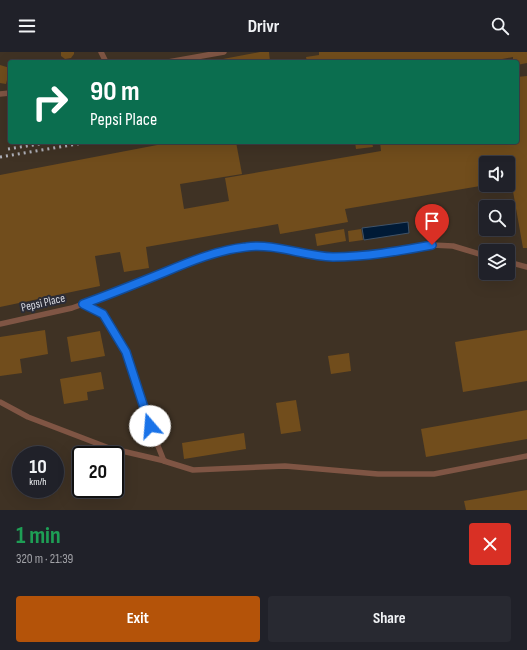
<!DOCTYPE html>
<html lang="en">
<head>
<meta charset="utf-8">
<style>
  :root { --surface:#202129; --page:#282931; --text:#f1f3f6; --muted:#a2a3a8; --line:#3d3e46; --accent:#b45309 }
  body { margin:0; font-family:"Sofia Sans Condensed",sans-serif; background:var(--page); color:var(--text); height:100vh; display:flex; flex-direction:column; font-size:15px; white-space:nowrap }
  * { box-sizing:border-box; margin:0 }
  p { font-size:13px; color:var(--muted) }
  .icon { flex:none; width:22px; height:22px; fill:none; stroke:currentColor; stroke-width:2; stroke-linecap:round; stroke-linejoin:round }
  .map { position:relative; height:458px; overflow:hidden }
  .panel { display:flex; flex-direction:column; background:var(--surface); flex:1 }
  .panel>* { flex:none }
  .banner { position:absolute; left:8px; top:8px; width:511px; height:84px; border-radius:4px; box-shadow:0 4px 16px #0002,0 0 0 1px var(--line); background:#0b6e4f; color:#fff; overflow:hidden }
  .buttons { position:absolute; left:479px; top:104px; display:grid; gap:8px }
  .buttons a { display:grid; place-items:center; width:36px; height:36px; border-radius:4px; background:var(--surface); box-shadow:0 4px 16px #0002,0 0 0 1px var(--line); font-size:20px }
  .speed { position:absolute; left:12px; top:394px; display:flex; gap:8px; font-size:20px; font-weight:700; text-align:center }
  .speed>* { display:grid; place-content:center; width:52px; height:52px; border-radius:50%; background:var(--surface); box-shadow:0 4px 16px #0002,0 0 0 1px var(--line); line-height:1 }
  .speed small { font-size:10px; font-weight:400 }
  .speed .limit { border:2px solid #111; border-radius:6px; background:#fff; color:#111 }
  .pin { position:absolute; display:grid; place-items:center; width:34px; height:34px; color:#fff; margin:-41px -17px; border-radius:50% 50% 50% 0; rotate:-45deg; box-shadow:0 0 4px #0007 }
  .pin .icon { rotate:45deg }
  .me { position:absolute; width:44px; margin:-22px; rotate:342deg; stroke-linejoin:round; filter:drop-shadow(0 0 3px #0008) }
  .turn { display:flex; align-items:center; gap:14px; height:84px; padding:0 16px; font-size:18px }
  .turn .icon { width:52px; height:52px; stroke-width:2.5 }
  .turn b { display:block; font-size:28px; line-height:34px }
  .round { display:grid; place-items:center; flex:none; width:42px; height:42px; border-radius:4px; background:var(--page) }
  .overview { display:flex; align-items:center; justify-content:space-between; height:68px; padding:0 16px }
  h1 { font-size:24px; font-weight:700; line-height:30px; color:#1e9e55 }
  .cta { display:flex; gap:8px; margin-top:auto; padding:8px 16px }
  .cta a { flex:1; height:46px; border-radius:4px; background:var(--accent); color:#fff; font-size:16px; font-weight:700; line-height:46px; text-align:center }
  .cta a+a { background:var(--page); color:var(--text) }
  header { display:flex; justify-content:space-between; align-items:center; height:52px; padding:0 16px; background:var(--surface); font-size:18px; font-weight:700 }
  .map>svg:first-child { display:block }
</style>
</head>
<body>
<header><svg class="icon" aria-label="menu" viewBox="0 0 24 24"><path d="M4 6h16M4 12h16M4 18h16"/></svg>Drivr<svg class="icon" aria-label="search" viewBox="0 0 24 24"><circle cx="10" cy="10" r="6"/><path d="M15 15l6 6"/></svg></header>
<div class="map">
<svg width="527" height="458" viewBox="0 0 527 458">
  <rect width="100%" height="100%" fill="#2b2c37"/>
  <path fill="#3f3224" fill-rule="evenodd" d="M0,0H527V458H0ZM10,10H517V90H10ZM486,111H508V133H486ZM486,155H508V177H486ZM486,199H508V221H486ZM21,403H55V437H21ZM81,403H115V437H81Z"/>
  <polygon fill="#001a36" stroke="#405368" points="408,170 409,181 364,188 362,176"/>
  <g fill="#714d1c">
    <polygon points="61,0 74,0 74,2 71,6 65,7 61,4"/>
    <polygon points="260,0 269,0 270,10 207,10"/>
    <polygon points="319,0 527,0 527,11 517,13 517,10 513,10 513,5 487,10 461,10 460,9 453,10 307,10 306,5 319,3"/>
    <polygon points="0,13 10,16 6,32 0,31"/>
    <polygon points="527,24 527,196 523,196 511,128 508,129 508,111 486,111 486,133 345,157 348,170 280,182 278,172 146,195 149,216 124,220 120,200 95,204 100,234 0,255 0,123 173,90 236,90 242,122 180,132 184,157 229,149 225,126 381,99 380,90 517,90 517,25"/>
    <polygon points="355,90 372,90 373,95 356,97"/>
    <polygon points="344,177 346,189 317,194 315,182"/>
    <polygon points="361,177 363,188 349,190 348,179"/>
    <polygon points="45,278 48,302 20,307 22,321 0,324 0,285"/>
    <polygon points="527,278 527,329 463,340 455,290"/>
    <polygon points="100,279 105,304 71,310 67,285"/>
    <polygon points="349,301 351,319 331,322 328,304"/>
    <polygon points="101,320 104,337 87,340 88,348 64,352 60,327"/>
    <polygon points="296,348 301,379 281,382 276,351"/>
    <polygon points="527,358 527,387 426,405 421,377"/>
    <polygon points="244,381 246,397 184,407 182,391"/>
    <polygon points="527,438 527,458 466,458 464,449"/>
  </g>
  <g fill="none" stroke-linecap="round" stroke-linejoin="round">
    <g stroke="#7f5544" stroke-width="5.5">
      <polyline points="101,0 106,10"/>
      <polyline points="168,10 224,0"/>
      <polyline points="0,42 10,41"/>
      <polyline points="508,210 527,215"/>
      <polyline points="83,252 103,262 126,301 150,374 164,409 193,418 285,414 378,422 434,422 527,404"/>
      <polyline points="0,272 72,256 108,243 195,208 245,195 262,193 313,203 332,205 387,201 432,193 453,194 486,204"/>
      <polyline points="0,350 28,365 109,396 165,409"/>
    </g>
    <g stroke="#afb0b8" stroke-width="3" stroke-dasharray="2 4" stroke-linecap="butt">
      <polyline points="8,97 52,90"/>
      <polyline points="0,105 89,90"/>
    </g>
  </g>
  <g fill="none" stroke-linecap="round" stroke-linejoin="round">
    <defs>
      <path id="route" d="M150,374L126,300L103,262L83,252C111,242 138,231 165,220C191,209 218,198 246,195C275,191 303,204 333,205C366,205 399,199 432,193"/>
    </defs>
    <use href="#route" stroke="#114b97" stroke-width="10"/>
    <use href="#route" stroke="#1a73e8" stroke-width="7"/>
  </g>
  <g text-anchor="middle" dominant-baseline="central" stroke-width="4" stroke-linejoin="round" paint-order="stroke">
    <g font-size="12" fill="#d6d7de" stroke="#2b2c37">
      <text transform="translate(43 251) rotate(-13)">Pepsi Place</text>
    </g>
  </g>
</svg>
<div class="buttons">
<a><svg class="icon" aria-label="sound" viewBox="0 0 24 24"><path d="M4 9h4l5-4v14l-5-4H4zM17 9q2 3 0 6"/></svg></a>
<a><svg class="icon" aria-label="search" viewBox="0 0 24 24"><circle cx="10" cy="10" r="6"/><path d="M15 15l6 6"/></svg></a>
<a><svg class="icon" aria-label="layers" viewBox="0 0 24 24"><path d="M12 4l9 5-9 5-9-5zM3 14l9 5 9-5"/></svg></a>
</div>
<div class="speed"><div>10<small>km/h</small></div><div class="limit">20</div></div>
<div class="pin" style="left:432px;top:193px;background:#d93025"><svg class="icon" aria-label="arrive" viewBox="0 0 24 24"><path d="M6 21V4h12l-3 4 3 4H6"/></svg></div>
<svg class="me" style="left:150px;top:374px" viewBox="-20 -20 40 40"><circle r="19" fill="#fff"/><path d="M0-13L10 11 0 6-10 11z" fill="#1a73e8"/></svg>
<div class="banner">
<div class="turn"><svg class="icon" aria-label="right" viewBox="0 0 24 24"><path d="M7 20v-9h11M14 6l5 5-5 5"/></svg><div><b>90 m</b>Pepsi Place</div></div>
</div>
</div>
<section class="panel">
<div class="overview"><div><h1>1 min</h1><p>320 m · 21:39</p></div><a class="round" style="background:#d93025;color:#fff"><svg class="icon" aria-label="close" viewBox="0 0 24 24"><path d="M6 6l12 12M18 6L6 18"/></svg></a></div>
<div class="cta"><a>Exit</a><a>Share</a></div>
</section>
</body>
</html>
